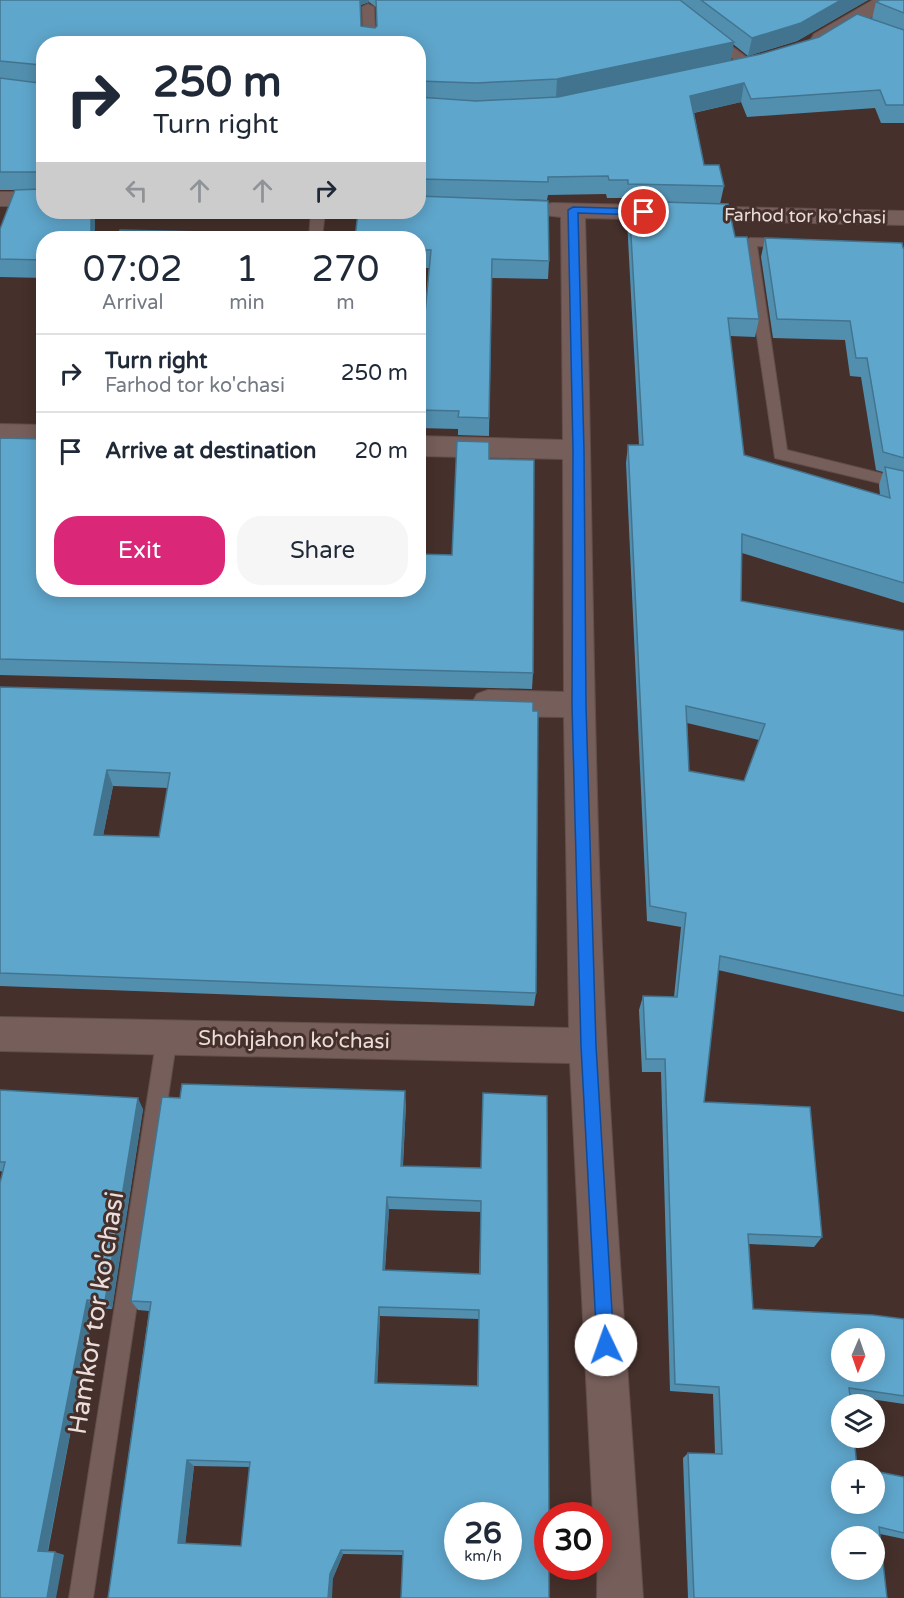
<!DOCTYPE html>
<html lang="en">
<head>
<meta charset="utf-8">
<style>
  :root { --surface:#fff; --page:#f6f6f7; --text:#1f2937; --muted:#747a83; --line:#e0e1e3; --accent:#db2777 }
  body { margin:0; font-family:"Varela Round",sans-serif; background:var(--page); color:var(--text); height:100vh; display:flex; flex-direction:column; font-size:22px; white-space:nowrap }
  * { box-sizing:border-box; margin:0 }
  p { font-size:20px; color:var(--muted) }
  .icon { flex:none; width:33px; height:33px; fill:none; stroke:currentColor; stroke-width:2; stroke-linecap:round; stroke-linejoin:round }
  .map { position:relative; flex:1; overflow:hidden }
  .panel { position:absolute; left:36px; top:231px; width:390px; height:366px; display:flex; flex-direction:column; background:var(--surface); border-radius:24px; box-shadow:0 3px 15px #0003 }
  .panel>* { flex:none }
  .hud { position:absolute; left:36px; top:36px; width:390px; height:183px; border-radius:24px; box-shadow:0 3px 15px #0003; background:#fff; color:var(--text); overflow:hidden }
  .needle { width:39px; rotate:182deg }
  .controls { position:absolute; left:831px; top:1328px; display:grid; gap:12px }
  .controls a { display:grid; place-items:center; width:54px; height:54px; border-radius:50%; background:var(--surface); box-shadow:0 3px 15px #0003; font-size:30px }
  .speed { position:absolute; left:444px; top:1502px; display:flex; gap:12px; font-size:30px; font-weight:700; text-align:center }
  .speed>* { display:grid; place-content:center; width:78px; height:78px; border-radius:50%; background:var(--surface); box-shadow:0 3px 15px #0003; line-height:1 }
  .speed small { font-size:15px; font-weight:400 }
  .speed .limit { border:9px solid #d22; background:#fff; color:#111 }
  .pin { position:absolute; display:grid; place-items:center; width:51px; height:51px; color:#fff; margin:-26px; border:3px solid #fff; border-radius:50%; box-shadow:0 2px 6px #0007 }
  .me { position:absolute; width:66px; margin:-33px; rotate:357deg; stroke-linejoin:round; filter:drop-shadow(0 0 4px #0008) }
  .turn { display:flex; align-items:center; gap:21px; height:126px; padding:0 18px; font-size:27px }
  .turn .icon { width:78px; height:78px; stroke-width:2.5 }
  .turn b { display:block; font-size:42px; line-height:51px }
  .lanes { display:flex; align-items:center; height:57px; padding:0 18px; background:#0003; justify-content:center; gap:30px; direction:ltr }
  .lanes .off { opacity:.35 }
  .eta { display:flex; justify-content:space-evenly; align-items:center; height:102px; text-align:center }
  .eta b { font-size:36px; font-weight:600; line-height:42px }
  .action { display:flex; gap:12px; margin-top:auto; padding:12px 18px }
  .action a { flex:1; height:69px; border-radius:24px; background:var(--accent); color:#fff; font-size:24px; font-weight:600; line-height:69px; text-align:center }
  .action a+a { background:var(--page); color:var(--text) }
  ul { padding:0; list-style:none }
  li { display:flex; align-items:center; gap:18px; height:78px; padding:0 18px; border-top:2px solid var(--line) }
  li div { flex:1 }
  li b { display:block; font-size:22px }
  li em { font-style:normal }
  .map>svg:first-child { display:block }
</style>
</head>
<body>
<div class="map">
<svg width="904" height="1598" viewBox="0 0 904 1598">
  <rect width="100%" height="100%" fill="#45302b"/>
  <g fill="none" stroke-linecap="round" stroke-linejoin="round">
    <defs>
      <g id="lane">
        <polygon points="368,4 374,7 376,44 364,44 362,7"/>
        <polygon points="710,36 718,36 753,62 753,68 745,68 710,40"/>
        <polygon points="311,212 325,212 322,238 309,238"/>
        <polygon points="750,238 788,239 795,243 788,247 757,246 787,450 904,479 904,489 775,458 743,242"/>
        <polygon points="167,1028 174,1030 177,1037 93,1598 69,1598 157,1037 160,1030"/>
      </g>
      <g id="street">
        <polygon points="873,0 898,0 830,44 814,44 811,39 814,34"/>
        <rect x="0" y="192" width="44" height="14"/>
        <path d="M552,203L904,211V225L585,218C592,461 592,703 602,946C611,1164 629,1381 643,1598H597L598,1515H593L570,1063L0,1051V1017L569,1028L564,717L488,716L477,712L472,703L477,694L488,690L564,692L563,459L418,456V436L563,440L561,217L544,215L540,210L544,205Z"/>
        <polygon points="0,424 44,425 44,445 0,444"/>
      </g>
    </defs>
    <use href="#lane" stroke="#614e4b" stroke-width="2"/>
    <use href="#street" stroke="#614e4b" stroke-width="2"/>
    <use href="#lane" fill="#765e5a" fill-rule="evenodd"/>
    <use href="#street" fill="#765e5a" fill-rule="evenodd"/>
  </g>
  <g fill="#528faf" fill-rule="evenodd">
    <path d="M0,0H868L797,41L748,56L733,44L731,60L556,97L476,101L558,97L761,54L819,37L872,19L876,2L904,0V123H881L875,108L747,117L741,102L694,113L704,165L724,186L720,204L735,237L759,319L755,337L730,336L744,455L880,495L879,485L883,472L876,470L861,377L850,376L845,340L773,338L761,257L765,238L904,248V603L742,553L741,601L904,631V1012L718,970L704,1102L822,1237L814,1247L749,1244L753,1309L904,1319V1404L850,1396L857,1467L904,1477V1539L880,1534L887,1598H688L683,1458L688,1453L715,1454L713,1394L670,1391L661,1072H642L639,1010L643,996L674,997L681,927L647,921L626,463L628,445H639L627,220L629,202H626V198H607L606,194L548,195L547,200L505,199L549,261L548,279L492,278L489,436L458,435V429L418,428V367H420L429,268H418V44H44L95,212V238H44V278L0,277V229L25,190H0ZM369,2L376,7L377,26L375,28L361,26V5ZM687,723L759,740L744,781L689,771Z"/>
    <polygon points="0,438 44,590 452,555 489,459 533,673 532,689 0,675"/>
    <path d="M0,687L533,702L536,993L534,1006L0,986ZM113,786L168,788L159,837L103,836Z"/>
    <polygon points="0,1090 143,1109 112,1309 94,1308 48,1552 64,1555 0,1598 3,1172 0,1171"/>
    <path d="M406,1104L403,1166L480,1168L549,1515L403,1555L343,1554L333,1578L108,1598L149,1311L138,1310L131,1301ZM389,1209L481,1212L479,1274L385,1270ZM380,1316L479,1319L477,1386L377,1383ZM194,1466L250,1467L241,1546L185,1544Z"/>
  </g>
  <g fill="#42748f">
    <polygon points="360,0 369,0 369,2 361,5 362,44"/>
    <polygon points="841,0 868,0 797,41 748,56 752,38"/>
    <polygon points="734,42 731,60 556,97 557,79"/>
    <polygon points="744,83 741,102 688,114 690,96"/>
    <rect x="91" y="212" width="4" height="26"/>
    <polygon points="107,770 113,786 100,850 94,835"/>
    <polygon points="405,1091 406,1104 402,1177 401,1166"/>
    <polygon points="138,1098 143,1109 112,1309 105,1301"/>
    <polygon points="387,1197 389,1209 384,1280 383,1270"/>
    <polygon points="87,1300 94,1308 47,1554 38,1551"/>
    <polygon points="379,1307 380,1316 377,1390 375,1383"/>
    <polygon points="187,1460 194,1466 185,1547 178,1543"/>
    <polygon points="341,1550 343,1554 333,1578 332,1598 328,1598 330,1574"/>
    <polygon points="55,1552 64,1555 56,1598 47,1598"/>
  </g>
  <g fill="#5fa6cc" stroke="#42748f" stroke-width="1.5" fill-rule="evenodd">
    <polygon points="0,0 360,0 361,26 375,28 377,26 376,0 680,0 734,42 557,79 476,83 418,81 418,44 44,44 44,212 91,212 91,238 44,238 44,260 0,259 0,229 15,190 41,189 39,172 0,172 0,78 39,83 42,81 41,65 0,61"/>
    <polygon points="701,0 841,0 801,23 752,38"/>
    <polygon points="880,0 904,0 904,13 876,2"/>
    <polygon points="857,14 904,30 904,105 886,105 880,90 751,99 744,83 690,96 704,165 719,165 724,186 628,184 628,180 609,180 608,176 548,177 548,182 418,179 418,97 476,101 558,97 761,54 819,37"/>
    <polygon points="418,196 548,201 549,261 492,259 489,418 458,417 459,411 418,410 418,367 420,367 431,250 418,250 418,238 355,238 358,212 418,212"/>
    <path d="M629,201L728,204L735,237H747L759,319L728,318L744,455L890,498L885,467L904,471V583L742,534L741,601L904,631V996L720,956L704,1102L810,1107L822,1237L748,1234L753,1309L873,1315L904,1319V1396L849,1388L851,1404H842V1437H854L857,1467L871,1470H842V1503H874V1471L904,1477V1533L879,1527L887,1598H694L688,1453L722,1454L719,1387L675,1384L665,1059H646L643,996L677,997L686,913L650,906L628,445H643ZM686,706L765,724L744,781L689,771ZM842,1338H874V1371H842ZM842,1536H874V1569H842Z"/>
    <polygon points="120,230 282,234 282,238 118,238"/>
    <polygon points="765,238 902,243 903,248 904,248 904,458 883,452 867,358 856,358 850,321 777,319"/>
    <polygon points="0,438 44,439 44,590 418,590 418,554 452,555 457,441 489,442 489,459 534,460 533,673 0,659"/>
    <path d="M0,687L533,702V711H538L536,993L0,973ZM107,770L170,773L159,837L94,835Z"/>
    <path d="M182,1084L405,1091L401,1166L481,1168L483,1093L547,1096L549,1515H548V1566H549V1598H401L403,1551L341,1550L330,1574L328,1598H108L151,1302L131,1301L162,1097L180,1098ZM387,1197L481,1201L480,1274L383,1270ZM379,1307L479,1310L478,1386L375,1383ZM187,1460L250,1462L241,1546L178,1543ZM458,1515H508V1566H458Z"/>
    <polygon points="0,1090 138,1098 105,1301 87,1300 38,1551 55,1552 47,1598 0,1598 0,1183 5,1162 0,1162"/>
  </g>
  <polygon fill="#1a73e8" stroke="#114b97" stroke-width="1.5" points="573,207 644,209 649,212 644,215 578,213 584,450 586,705 596,1046 614,1345 612,1351 606,1354 599,1351 597,1345 581,1046 572,705 573,450 568,210"/>
  <g text-anchor="middle" dominant-baseline="central" stroke-width="6" stroke-linejoin="round" paint-order="stroke">
    <g font-size="18" fill="#ebddda" stroke="#45302b">
      <text transform="translate(805 216) rotate(1)">Farhod tor ko'chasi</text>
    </g>
    <g font-size="21" fill="#ebddda" stroke="#45302b">
      <text transform="translate(294 1040) rotate(1)">Shohjahon ko'chasi</text>
    </g>
    <g font-size="26" fill="#ebddda" stroke="#45302b">
      <text transform="translate(96 1313) rotate(-81)">Hamkor tor ko'chasi</text>
    </g>
  </g>
</svg>
<div class="controls">
<a><svg class="needle" viewBox="-14 -14 28 28"><path d="M0-13l5 13h-10z" fill="#e53935"/><path d="M0 13l5-13h-10z" fill="#747a83"/></svg></a>
<a><svg class="icon" aria-label="layers" viewBox="0 0 24 24"><path d="M12 4l9 5-9 5-9-5zM3 14l9 5 9-5"/></svg></a>
<a>+</a>
<a>−</a>
</div>
<div class="speed"><div>26<small>km/h</small></div><div class="limit">30</div></div>
<div class="pin" style="left:644px;top:212px;background:#d93025"><svg class="icon" aria-label="arrive" viewBox="0 0 24 24"><path d="M6 21V4h12l-3 4 3 4H6"/></svg></div>
<svg class="me" style="left:606px;top:1345px" viewBox="-20 -20 40 40"><circle r="19" fill="#fff"/><path d="M0-13L10 11 0 6-10 11z" fill="#1a73e8"/></svg>
<div class="hud">
<div class="turn"><svg class="icon" aria-label="right" viewBox="0 0 24 24"><path d="M7 20v-9h11M14 6l5 5-5 5"/></svg><div><b>250 m</b>Turn right</div></div>
<div class="lanes"><svg class="icon off" aria-label="left" viewBox="0 0 24 24"><path d="M17 20v-9H6M10 6l-5 5 5 5"/></svg><svg class="icon off" aria-label="ahead" viewBox="0 0 24 24"><path d="M12 20V5M6 11l6-6 6 6"/></svg><svg class="icon off" aria-label="ahead" viewBox="0 0 24 24"><path d="M12 20V5M6 11l6-6 6 6"/></svg><svg class="icon" aria-label="right" viewBox="0 0 24 24"><path d="M7 20v-9h11M14 6l5 5-5 5"/></svg></div>
</div>
<section class="panel">
<div class="eta">
<div><b>07:02</b><p>Arrival</p></div>
<div><b>1</b><p>min</p></div>
<div><b>270</b><p>m</p></div>
</div>
<ul>
<li><svg class="icon" aria-label="right" viewBox="0 0 24 24"><path d="M7 20v-9h11M14 6l5 5-5 5"/></svg><div><b>Turn right</b><p>Farhod tor ko'chasi</p></div><em>250 m</em></li>
<li><svg class="icon" aria-label="arrive" viewBox="0 0 24 24"><path d="M6 21V4h12l-3 4 3 4H6"/></svg><div><b>Arrive at destination</b></div><em>20 m</em></li>
</ul>
<div class="action"><a>Exit</a><a>Share</a></div>
</section>
</div>
</body>
</html>
